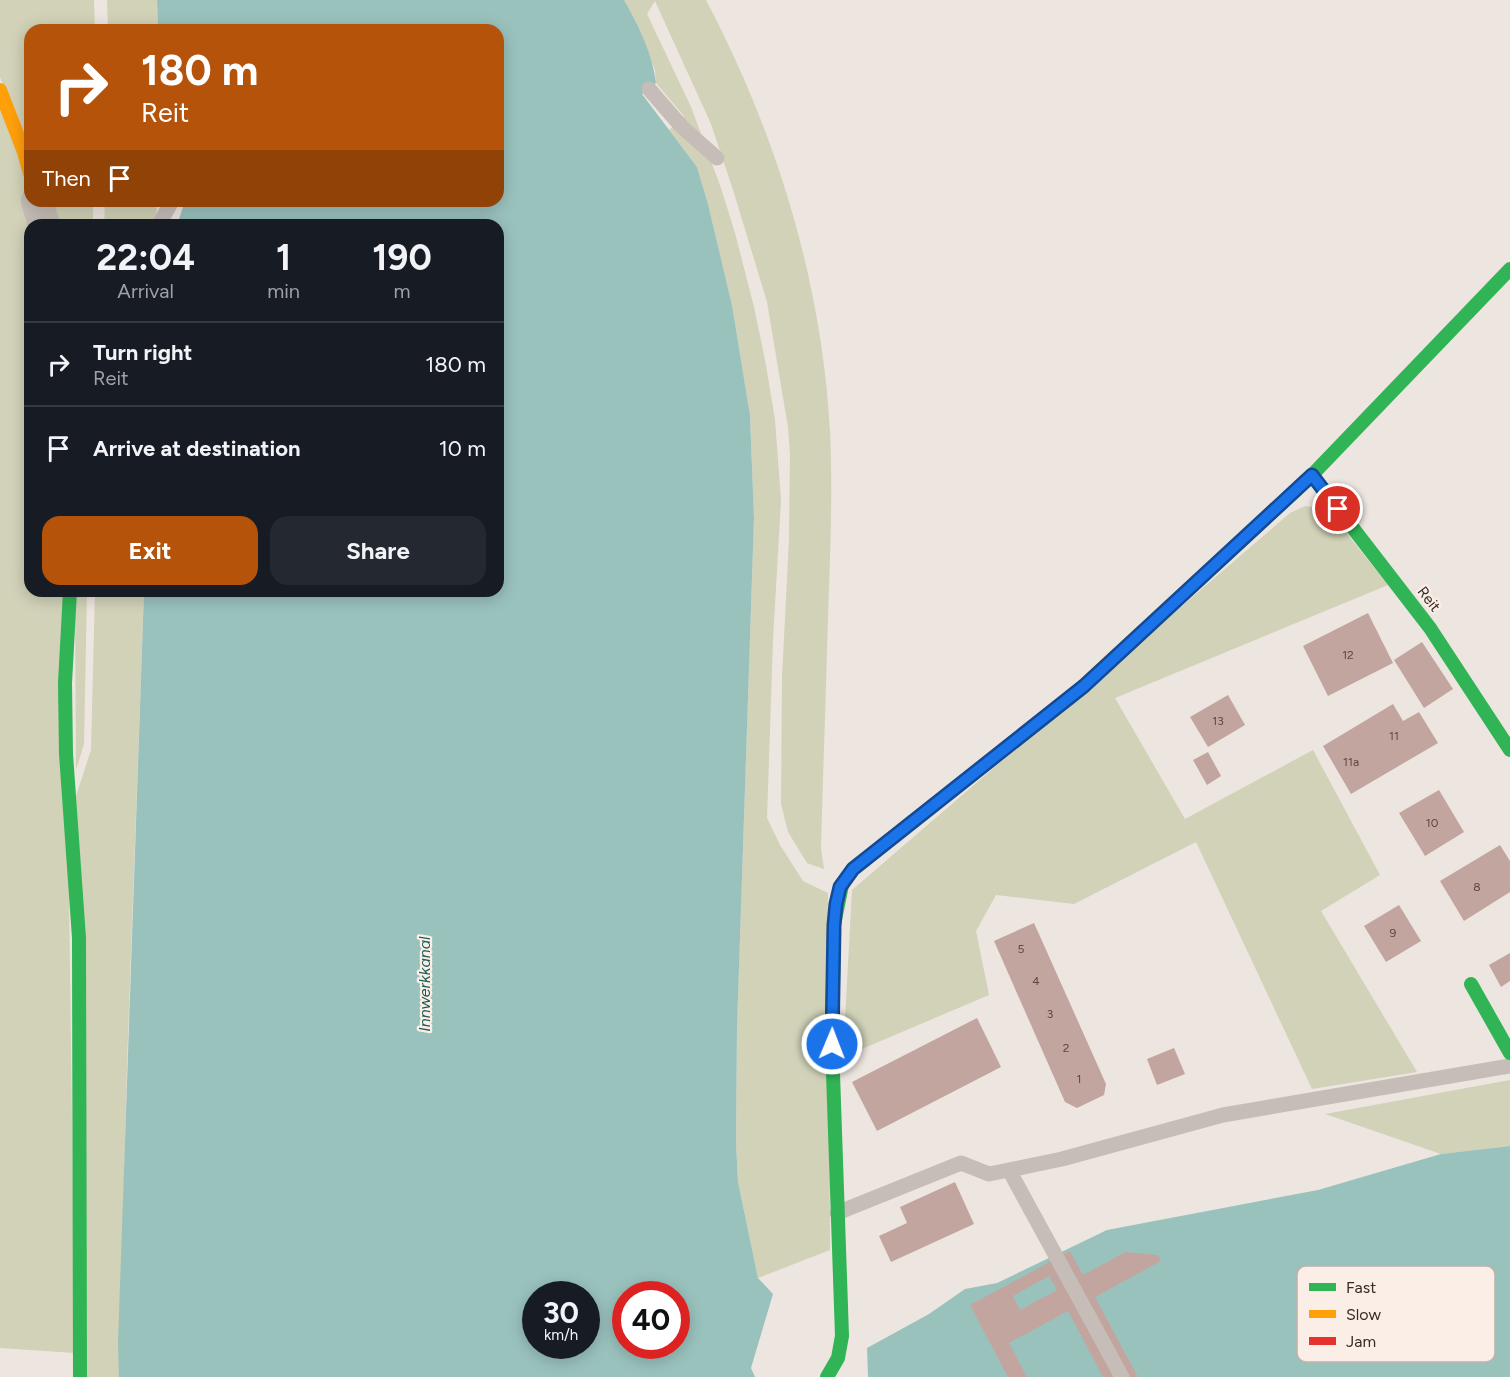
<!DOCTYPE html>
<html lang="en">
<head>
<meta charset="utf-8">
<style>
  :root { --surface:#171b24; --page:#242831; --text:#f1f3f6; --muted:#9ea1a6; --line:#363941; --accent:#b45309 }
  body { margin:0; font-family:Figtree,sans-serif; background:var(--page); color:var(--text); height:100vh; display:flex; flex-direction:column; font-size:22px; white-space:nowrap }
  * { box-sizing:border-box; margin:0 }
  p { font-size:20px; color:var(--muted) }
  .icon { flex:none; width:33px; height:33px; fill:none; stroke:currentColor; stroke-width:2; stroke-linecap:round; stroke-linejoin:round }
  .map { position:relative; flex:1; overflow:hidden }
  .panel { position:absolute; left:24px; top:219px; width:480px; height:378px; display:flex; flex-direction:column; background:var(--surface); border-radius:18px; box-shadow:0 3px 15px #0003 }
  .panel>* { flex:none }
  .hud { position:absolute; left:24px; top:24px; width:480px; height:183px; border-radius:18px; box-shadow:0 3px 15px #0003; background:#b45309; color:#fff; overflow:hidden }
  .speed { position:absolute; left:522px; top:1281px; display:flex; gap:12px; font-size:30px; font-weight:700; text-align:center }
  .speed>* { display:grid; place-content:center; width:78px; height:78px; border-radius:50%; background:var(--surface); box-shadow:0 3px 15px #0003; line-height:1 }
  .speed small { font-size:15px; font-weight:400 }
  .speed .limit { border:9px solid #d22; background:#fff; color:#111 }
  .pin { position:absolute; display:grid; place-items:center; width:51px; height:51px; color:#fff; margin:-26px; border:3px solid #fff; border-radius:50%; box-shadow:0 2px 6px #0007 }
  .me { position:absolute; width:66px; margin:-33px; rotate:1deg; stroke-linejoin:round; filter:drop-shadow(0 0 4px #0008) }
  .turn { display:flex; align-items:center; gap:21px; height:126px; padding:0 18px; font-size:27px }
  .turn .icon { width:78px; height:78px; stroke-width:2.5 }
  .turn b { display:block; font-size:42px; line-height:51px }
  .then { display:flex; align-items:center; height:57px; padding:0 18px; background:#0003; gap:12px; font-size:22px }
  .eta { display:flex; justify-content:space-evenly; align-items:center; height:102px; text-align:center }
  .eta b { font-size:36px; font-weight:700; line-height:42px }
  .action { display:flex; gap:12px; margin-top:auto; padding:12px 18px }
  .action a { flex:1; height:69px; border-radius:18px; background:var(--accent); color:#fff; font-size:24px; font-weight:700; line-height:69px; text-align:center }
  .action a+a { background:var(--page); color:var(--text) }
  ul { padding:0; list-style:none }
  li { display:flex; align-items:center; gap:18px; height:84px; padding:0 18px; border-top:2px solid var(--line) }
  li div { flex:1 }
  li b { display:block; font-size:22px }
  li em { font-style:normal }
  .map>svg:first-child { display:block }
</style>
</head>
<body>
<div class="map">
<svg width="1510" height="1377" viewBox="0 0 1510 1377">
  <rect width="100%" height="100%" fill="#ede5df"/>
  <g fill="#d1d2b8">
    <polygon points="0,0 94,0 95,30 30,30 30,158 0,77"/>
    <polygon points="107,0 157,0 158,30 108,30"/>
    <path d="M624,0H706C776,133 822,281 830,432C833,493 830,556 828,617C826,694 823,771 821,848L824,869L807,863L788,832L781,804L782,678L789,539L790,454L788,427L767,302L734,193L711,124L655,1L647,14L691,107L721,188L735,233L754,307L766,365L775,420L781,500L773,640L767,818L780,845L803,881L828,893L830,1250L758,1278L738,1182L736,1143L737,1028L754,518L750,415L732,305L708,204L697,167L669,130L684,116L656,83L655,70L634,18Z"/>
    <polygon points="0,100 30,193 30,591 65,591 75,1353 0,1348"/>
    <polygon points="42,201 93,201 93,225 48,225"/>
    <polygon points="105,201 157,201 156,225 104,225"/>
    <polygon points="1305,506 1328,510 1388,585 1115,698 1185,819 1313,750 1380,875 1321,911 1417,1072 1312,1089 1196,842 1074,904 996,895 976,931 989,995 843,1057 852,890 1290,513"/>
    <polygon points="75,591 87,591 84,744 76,770"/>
    <polygon points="95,591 144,591 127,1064 119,1377 85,1377 76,796 91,750"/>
    <polygon points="1510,1080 1510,1146 1441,1154 1325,1114"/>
  </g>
  <g fill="#9ac2bd" fill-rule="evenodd">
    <path d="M157,0H624C638,24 653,55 656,83L642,94L697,167L708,204L732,305L750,415L754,518L737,1028L736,1143L738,1182L758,1278L773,1294L751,1368L755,1377H119L118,1343L144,591H498V225H177L185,201H498V30H158ZM536,1294H586V1346H536ZM626,1294H676V1346H626Z"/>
    <polygon points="1510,1146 1510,1377 868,1377 867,1348 929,1314 965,1289 997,1283 1107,1230 1318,1190 1441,1154"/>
  </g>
  <g fill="#c2a59f" fill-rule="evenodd">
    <polygon points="1368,613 1393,663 1328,696 1303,646"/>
    <polygon points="1422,642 1453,689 1424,708 1394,660"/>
    <polygon points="1228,695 1245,725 1208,747 1190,717"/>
    <polygon points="1393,704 1403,721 1419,712 1438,743 1351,794 1323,746"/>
    <polygon points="1208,752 1221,776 1207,785 1193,760"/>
    <polygon points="1439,790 1464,832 1425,856 1399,813"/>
    <polygon points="1500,845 1510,861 1510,892 1464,921 1440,881"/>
    <polygon points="1399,905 1421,941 1386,962 1364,926"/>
    <polygon points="1034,923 1106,1084 1104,1095 1077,1108 1065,1102 994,941"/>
    <polygon points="1510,953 1510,981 1501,987 1489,965"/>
    <polygon points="977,1018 1001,1067 877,1131 852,1082"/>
    <polygon points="1174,1048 1185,1074 1157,1085 1147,1059"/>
    <polygon points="955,1182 974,1224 891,1262 879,1236 907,1223 900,1207"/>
    <path d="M1070,1251L1083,1275L1126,1252L1158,1255L1161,1261L1095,1297L1138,1377H1103L1068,1311L1009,1343L1027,1377H1008L970,1305ZM1049,1276L1057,1290L1020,1310L1013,1296Z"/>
  </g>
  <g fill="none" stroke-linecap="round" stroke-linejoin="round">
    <g stroke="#c6bdb8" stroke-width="15">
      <polyline points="649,89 682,127 717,158"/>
      <polyline points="159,225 172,201"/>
      <polyline points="1009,1170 1062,1159 1223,1115 1510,1066"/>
      <polyline points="837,1213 961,1163 989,1174 1009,1170 1122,1377"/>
    </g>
    <polyline stroke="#c6bdb8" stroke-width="32" points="37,201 44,225"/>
    <g stroke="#30b455" stroke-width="14">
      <polyline points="1312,475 1430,628 1510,750"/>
      <polyline points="1270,514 1312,475 1510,269"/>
      <polyline points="70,591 65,683 66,754 79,938 80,1377"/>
      <polyline points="1471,984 1510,1053"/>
      <polyline points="827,1377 838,1358 842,1336 832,1044 834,925 842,885"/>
    </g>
    <g stroke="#ff9f0a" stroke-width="14">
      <polyline points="0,90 24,152 30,174"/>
      <polyline points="1080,689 1270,514"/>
    </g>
    <polyline stroke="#e5322d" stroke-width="14" points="842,885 853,869 1080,689"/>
  </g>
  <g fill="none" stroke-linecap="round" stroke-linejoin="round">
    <defs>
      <polyline id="route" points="832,1044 834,925 836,904 840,887 853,869 1084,686 1312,475 1338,509"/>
    </defs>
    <use href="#route" stroke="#114b97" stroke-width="15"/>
    <use href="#route" stroke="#1a73e8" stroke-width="10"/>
  </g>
  <g text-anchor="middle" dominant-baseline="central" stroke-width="4.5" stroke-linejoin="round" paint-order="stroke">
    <g font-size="12" fill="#5a4844">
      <text x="1348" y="655">12</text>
      <text x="1218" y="721">13</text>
      <text x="1394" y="736">11</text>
      <text x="1351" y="762">11a</text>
      <text x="1432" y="823">10</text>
      <text x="1477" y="887">8</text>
      <text x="1393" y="933">9</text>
      <text x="1021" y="949">5</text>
      <text x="1036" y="981">4</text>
      <text x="1050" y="1014">3</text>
      <text x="1066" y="1048">2</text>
      <text x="1079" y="1079">1</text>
    </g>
    <g font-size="15" fill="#372926" stroke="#fbeee6">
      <text transform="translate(1429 599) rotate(52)">Reit</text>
    </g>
    <g font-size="16" font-style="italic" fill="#195c58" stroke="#fbeee6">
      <text transform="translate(424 984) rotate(-90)">Innwerkkanal</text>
    </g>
  </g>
  <rect x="1297" y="1266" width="198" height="96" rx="9" fill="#fbeee6" stroke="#c0b3ac" stroke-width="1.5"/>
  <rect x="1309" y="1283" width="27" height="8" fill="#30b455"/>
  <rect x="1309" y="1310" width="27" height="8" fill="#ff9f0a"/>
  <rect x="1309" y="1337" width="27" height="8" fill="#e5322d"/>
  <g font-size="16" fill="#372926">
    <text x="1346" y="1293">Fast</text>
    <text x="1346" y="1320">Slow</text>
    <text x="1346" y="1347">Jam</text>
  </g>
</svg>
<div class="speed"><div>30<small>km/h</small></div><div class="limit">40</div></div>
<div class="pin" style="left:1338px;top:509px;background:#d93025"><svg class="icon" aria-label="arrive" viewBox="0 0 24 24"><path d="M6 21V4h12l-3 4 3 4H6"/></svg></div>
<svg class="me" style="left:832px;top:1044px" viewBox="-20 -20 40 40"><circle r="17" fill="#1a73e8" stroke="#fff" stroke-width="3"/><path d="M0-11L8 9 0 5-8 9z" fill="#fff"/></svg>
<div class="hud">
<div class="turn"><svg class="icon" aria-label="right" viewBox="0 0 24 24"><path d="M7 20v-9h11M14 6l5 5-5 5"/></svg><div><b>180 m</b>Reit</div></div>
<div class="then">Then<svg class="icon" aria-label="arrive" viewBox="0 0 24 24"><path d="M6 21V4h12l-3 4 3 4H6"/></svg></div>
</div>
<section class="panel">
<div class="eta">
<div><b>22:04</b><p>Arrival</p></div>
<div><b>1</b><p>min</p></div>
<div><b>190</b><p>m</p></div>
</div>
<ul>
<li><svg class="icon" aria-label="right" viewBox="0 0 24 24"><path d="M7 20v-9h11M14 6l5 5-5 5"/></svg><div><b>Turn right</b><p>Reit</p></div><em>180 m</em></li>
<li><svg class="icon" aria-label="arrive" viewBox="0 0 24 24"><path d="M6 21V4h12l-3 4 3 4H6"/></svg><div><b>Arrive at destination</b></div><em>10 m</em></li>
</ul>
<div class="action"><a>Exit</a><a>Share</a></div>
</section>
</div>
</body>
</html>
